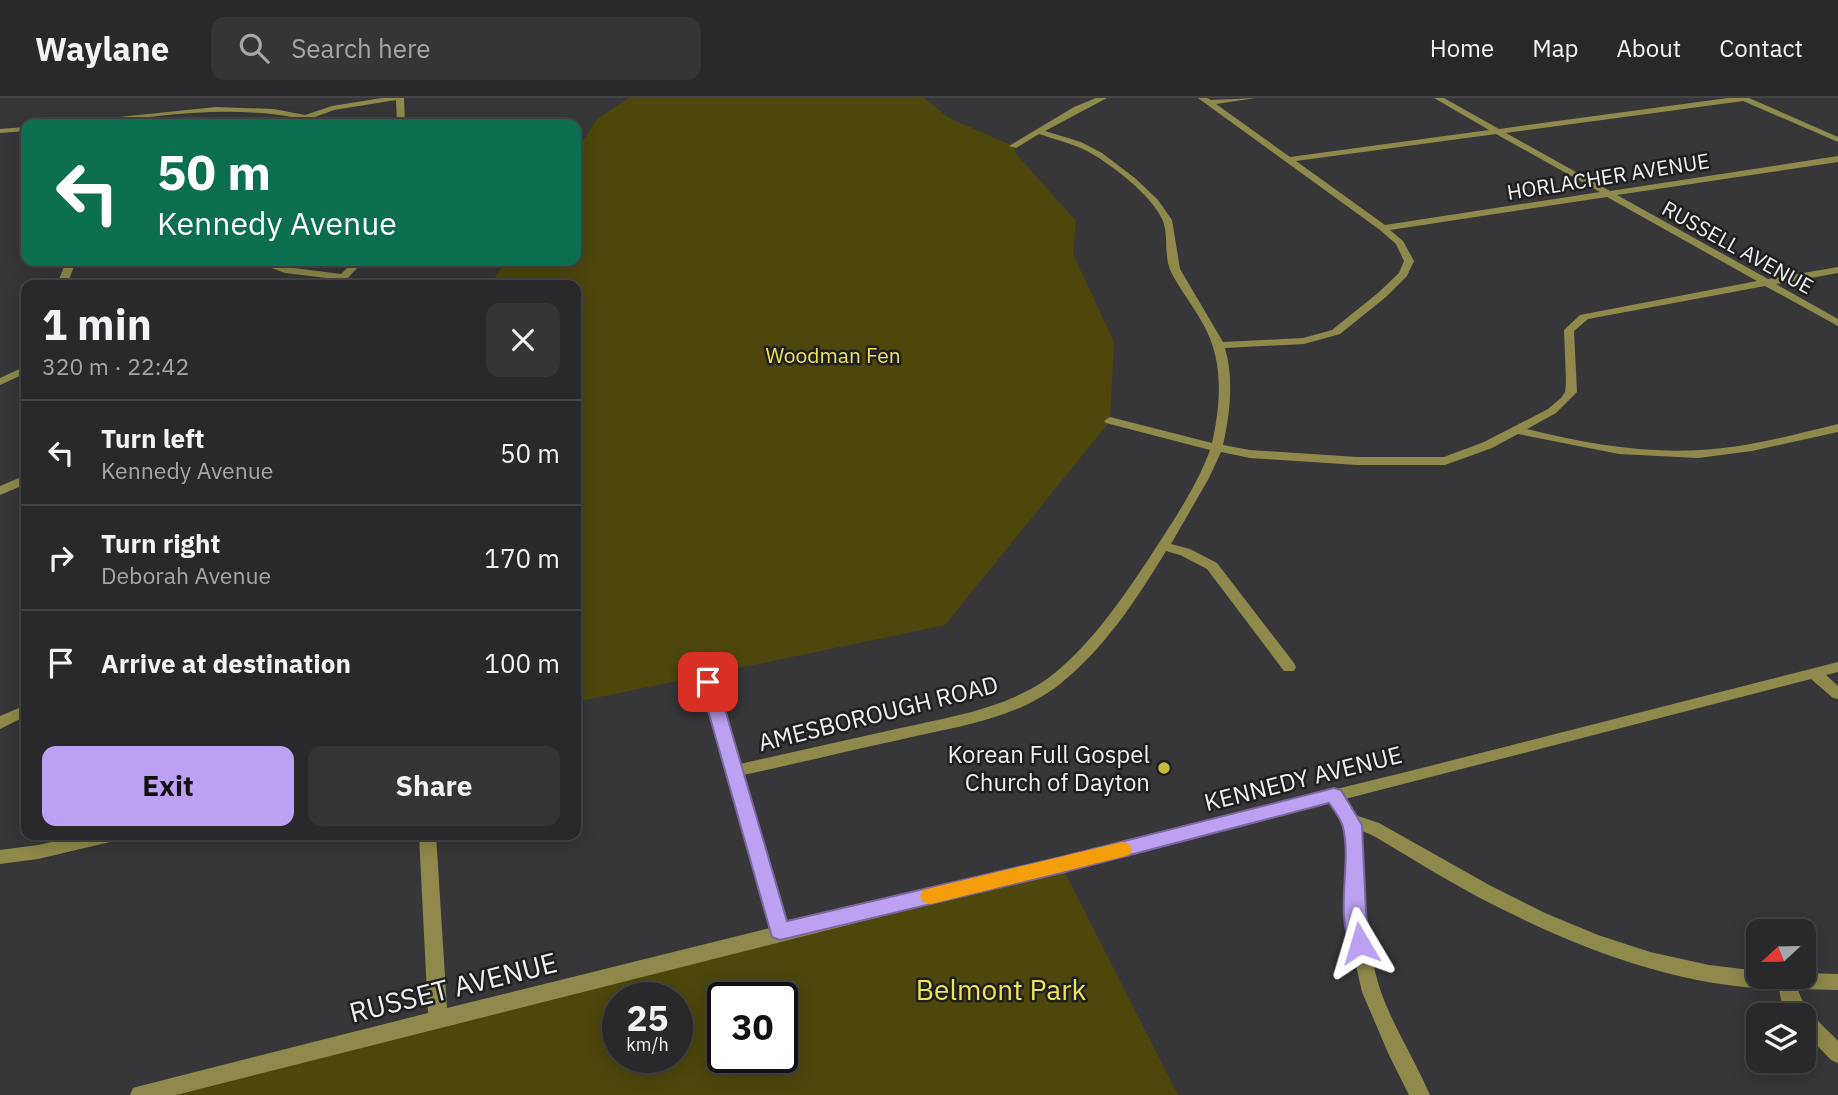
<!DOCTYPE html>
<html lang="en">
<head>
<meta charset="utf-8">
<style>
  :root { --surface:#29292c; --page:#353538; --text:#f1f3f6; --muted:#a5a6a9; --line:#454548; --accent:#bca0f2 }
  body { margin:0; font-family:"IBM Plex Sans",sans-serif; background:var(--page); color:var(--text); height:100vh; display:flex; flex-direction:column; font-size:26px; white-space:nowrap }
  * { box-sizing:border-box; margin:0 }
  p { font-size:23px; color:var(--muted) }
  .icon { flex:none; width:38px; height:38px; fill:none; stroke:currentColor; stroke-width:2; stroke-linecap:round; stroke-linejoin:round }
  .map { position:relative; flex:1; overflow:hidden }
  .details { position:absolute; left:21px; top:182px; width:560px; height:560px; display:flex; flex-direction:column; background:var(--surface); border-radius:14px; box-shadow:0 4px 18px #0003,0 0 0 2px var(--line) }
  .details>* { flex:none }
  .guide { position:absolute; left:21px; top:21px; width:560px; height:147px; border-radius:14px; box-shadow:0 4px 18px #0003,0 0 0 2px var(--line); background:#0b6e4f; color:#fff; overflow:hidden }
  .needle { width:46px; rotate:248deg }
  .buttons { position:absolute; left:1746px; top:821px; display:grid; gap:14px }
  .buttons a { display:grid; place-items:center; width:70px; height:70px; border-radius:14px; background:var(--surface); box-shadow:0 4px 18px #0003,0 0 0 2px var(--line); font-size:35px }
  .speed { position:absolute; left:602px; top:884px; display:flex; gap:14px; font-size:35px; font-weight:700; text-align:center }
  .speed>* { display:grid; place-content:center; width:91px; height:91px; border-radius:50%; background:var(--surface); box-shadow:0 4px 18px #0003,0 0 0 2px var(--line); line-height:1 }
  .speed small { font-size:18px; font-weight:400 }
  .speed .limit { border:4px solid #111; border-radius:10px; background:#fff; color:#111 }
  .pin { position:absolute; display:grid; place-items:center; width:60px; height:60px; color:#fff; margin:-30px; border-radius:14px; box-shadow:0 4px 10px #0006 }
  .me { position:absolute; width:77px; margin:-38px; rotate:353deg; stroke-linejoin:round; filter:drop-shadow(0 0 5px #0008) }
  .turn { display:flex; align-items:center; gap:24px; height:147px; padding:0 21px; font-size:32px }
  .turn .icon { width:91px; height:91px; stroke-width:2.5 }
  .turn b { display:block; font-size:49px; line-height:60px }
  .round { display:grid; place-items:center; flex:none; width:74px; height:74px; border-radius:14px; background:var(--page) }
  .overview { display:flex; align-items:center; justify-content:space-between; height:119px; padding:0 21px }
  h1 { font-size:42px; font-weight:800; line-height:52px }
  .button { display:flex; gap:14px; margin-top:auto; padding:14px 21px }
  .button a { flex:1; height:80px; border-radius:14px; background:var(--accent); color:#111; font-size:28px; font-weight:800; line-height:80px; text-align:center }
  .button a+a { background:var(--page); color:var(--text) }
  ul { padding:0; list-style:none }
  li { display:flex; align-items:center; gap:21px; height:105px; padding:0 21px; border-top:2px solid var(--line) }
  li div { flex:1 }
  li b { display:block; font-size:26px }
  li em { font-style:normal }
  header { display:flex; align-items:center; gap:42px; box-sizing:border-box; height:98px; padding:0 35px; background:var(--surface); border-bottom:2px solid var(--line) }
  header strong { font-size:33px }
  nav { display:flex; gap:38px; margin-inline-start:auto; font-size:24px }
  .search { width:490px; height:63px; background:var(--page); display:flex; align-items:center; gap:18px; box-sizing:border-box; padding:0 24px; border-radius:14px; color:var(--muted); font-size:26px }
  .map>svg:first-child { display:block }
</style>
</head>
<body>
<header>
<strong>Waylane</strong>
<div class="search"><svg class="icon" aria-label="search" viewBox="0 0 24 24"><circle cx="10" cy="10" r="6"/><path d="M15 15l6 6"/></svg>Search here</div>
<nav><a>Home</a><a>Map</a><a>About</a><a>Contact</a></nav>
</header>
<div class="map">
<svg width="1838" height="997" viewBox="0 0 1838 997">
  <rect width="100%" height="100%" fill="#37373a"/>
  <g fill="#4d470c" fill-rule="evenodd">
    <polygon points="629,0 924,0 949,20 1013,48 1017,57 1076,123 1073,156 1114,244 1110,323 945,527 576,604 576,187 490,187 506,163 576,163 576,55 597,21"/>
    <path d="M1061,767L1178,997H140ZM618,900H677V959H618ZM723,900H782V959H723Z"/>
  </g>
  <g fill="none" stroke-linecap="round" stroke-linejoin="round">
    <g fill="#8f894b" fill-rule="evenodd">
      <path d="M382,0H404L405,26H397L396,2L334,12L296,26H285L297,20C250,11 205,13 158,18C128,21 97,27 67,26L71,24L216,9L274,11L305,17L332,8Z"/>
      <path d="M1096,0H1107L1045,33L1081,44L1102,55L1136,81L1158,102L1172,122L1180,171L1223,244L1303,240L1332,232L1378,195L1399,175L1404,163L1396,146L1380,132L1198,0H1207L1211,2L1256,0L1216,6L1290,59L1489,32L1434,0H1444L1499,31L1728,0H1749L1838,39V44L1743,3L1506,35L1610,93L1838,58V64L1617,97L1768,181L1838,169V175L1776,186L1838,221V228L1765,188L1588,221L1574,233L1577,294L1556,315L1527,331C1590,347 1657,358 1723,350C1762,346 1800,335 1838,326V334L1752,353L1698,360L1619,356L1518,336L1492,350L1445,367H1357L1250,360L1221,354L1209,380L1171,446L1190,451L1217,465L1294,565L1296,569L1294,573H1284L1207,471L1180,457L1166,453C1137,501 1104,551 1060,586C1015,622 954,629 899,642C847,653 795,666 743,677L787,826L1414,672L1838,564V574L1826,577L1838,588V601L1833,600L1811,581L1345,701L1355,717L1379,725L1491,788L1545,815L1598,837L1650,854L1709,867L1759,873V878H1804V875L1838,876V892L1798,891C1803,912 1824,928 1838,943V965L1831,962L1804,934V917H1791L1781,902L1779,891C1674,889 1570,847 1478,799C1453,785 1428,771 1404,756C1390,748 1376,738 1362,733C1364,787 1364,842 1381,894C1394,930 1415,962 1430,997H1409L1389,957L1362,894L1351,845L1347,815L1345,728L1330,705L176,997H130L133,990L140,988L428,915L419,737H436L447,910L770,830L700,584L703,580H713L716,584L740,666C792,654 844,643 896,631C948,619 1002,612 1047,581C1086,552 1117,508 1144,468C1167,432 1195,393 1210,352L1106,325L1104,323L1110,319L1212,345C1221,305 1224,262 1203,226C1194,209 1181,193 1172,176C1163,159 1169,140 1163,123C1153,98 1109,64 1085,52C1070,45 1054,41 1039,36L1016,50L1009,48L1074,9ZM1496,36L1600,94L1385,127L1296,63ZM1607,99L1757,183L1580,217L1564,232L1566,284L1565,294L1561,300L1548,311L1484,344L1444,359H1357L1250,352L1223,347C1230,317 1234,280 1225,250L1304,246L1340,236L1386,199L1407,178L1414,163L1403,143L1390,132Z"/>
      <polygon points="26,29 26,33 0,35 0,31"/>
      <polygon points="66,163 76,163 67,187 57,187"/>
      <polygon points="253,163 267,163 286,169 341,176 354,163 364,163 342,186 338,187 333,184 335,181 285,175"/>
      <polygon points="26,268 26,275 0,287 0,280"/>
      <polygon points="26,377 26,386 0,397 0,388"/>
      <polygon points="26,607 26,618 0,631 0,618"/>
      <polygon points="83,737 119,737 116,742 110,744 38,761 0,766 0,752 38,747"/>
    </g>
  </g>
  <path fill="#bca0f2" stroke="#7a689d" stroke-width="2" d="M708,578L717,584L787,823L1061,759L1334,690L1341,692L1362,727L1366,815L1370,845L1367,851L1360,854L1352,851C1334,815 1352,768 1343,729C1341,721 1334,712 1329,705L1061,775L780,842L772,839L700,584Z"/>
  <polygon fill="#f59e0b" points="1122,744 1129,746 1132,751 1129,757 1122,759 931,806 923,804 920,798 923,792 931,790"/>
  <circle fill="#c7bb3b" stroke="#1f1f20" stroke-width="2.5" cx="1164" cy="670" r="7"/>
  <g text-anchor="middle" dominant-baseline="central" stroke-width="5" stroke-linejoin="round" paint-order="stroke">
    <g font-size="21" fill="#f0f0f2" stroke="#1f1f20">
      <text transform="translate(1608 78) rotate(-9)">HORLACHER AVENUE</text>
      <text transform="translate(1738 149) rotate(29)">RUSSELL AVENUE</text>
    </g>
    <g font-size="21" fill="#f0e359" stroke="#1f1f20">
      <text x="833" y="257">Woodman Fen</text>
    </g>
    <g font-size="24" fill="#f0f0f2" stroke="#1f1f20">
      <text transform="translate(878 615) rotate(-14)">AMESBOROUGH ROAD</text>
      <text transform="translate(1303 680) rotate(-14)">KENNEDY AVENUE</text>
    </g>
    <g font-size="24" fill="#f0f0f2" stroke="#1f1f20" text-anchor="end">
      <text x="1150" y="656">Korean Full Gospel<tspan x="1150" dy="28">Church of Dayton</tspan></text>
    </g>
    <g font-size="28" fill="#f0f0f2" stroke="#1f1f20">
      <text transform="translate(453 889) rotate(-14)">RUSSET AVENUE</text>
    </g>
    <g font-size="28" fill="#f0e359" stroke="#1f1f20">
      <text x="1001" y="891">Belmont Park</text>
    </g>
  </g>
</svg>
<div class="buttons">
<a><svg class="needle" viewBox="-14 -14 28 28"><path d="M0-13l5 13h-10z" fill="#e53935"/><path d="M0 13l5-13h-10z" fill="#a5a6a9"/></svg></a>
<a><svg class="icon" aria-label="layers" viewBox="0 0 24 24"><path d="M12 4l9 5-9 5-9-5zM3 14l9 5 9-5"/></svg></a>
</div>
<div class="speed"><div>25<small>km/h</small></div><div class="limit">30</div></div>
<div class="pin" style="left:708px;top:584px;background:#d93025"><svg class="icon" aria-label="arrive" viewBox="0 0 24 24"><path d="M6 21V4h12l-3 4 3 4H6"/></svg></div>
<svg class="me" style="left:1360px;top:845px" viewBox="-20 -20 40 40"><path d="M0-17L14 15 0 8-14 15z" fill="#bca0f2" stroke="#fff" stroke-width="4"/></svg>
<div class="guide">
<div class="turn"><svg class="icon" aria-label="left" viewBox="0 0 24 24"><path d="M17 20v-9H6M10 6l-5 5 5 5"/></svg><div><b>50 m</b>Kennedy Avenue</div></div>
</div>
<section class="details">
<div class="overview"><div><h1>1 min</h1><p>320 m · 22:42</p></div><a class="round"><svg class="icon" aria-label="close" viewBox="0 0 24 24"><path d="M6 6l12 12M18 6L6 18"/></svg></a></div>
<ul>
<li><svg class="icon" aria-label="left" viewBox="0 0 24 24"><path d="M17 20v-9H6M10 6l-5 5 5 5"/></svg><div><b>Turn left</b><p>Kennedy Avenue</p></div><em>50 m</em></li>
<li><svg class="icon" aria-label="right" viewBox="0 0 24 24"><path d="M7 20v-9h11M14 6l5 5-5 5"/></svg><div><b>Turn right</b><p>Deborah Avenue</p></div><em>170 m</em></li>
<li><svg class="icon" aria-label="arrive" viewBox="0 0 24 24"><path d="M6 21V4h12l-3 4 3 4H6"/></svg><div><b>Arrive at destination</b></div><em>100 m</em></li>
</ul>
<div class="button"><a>Exit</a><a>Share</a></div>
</section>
</div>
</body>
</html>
